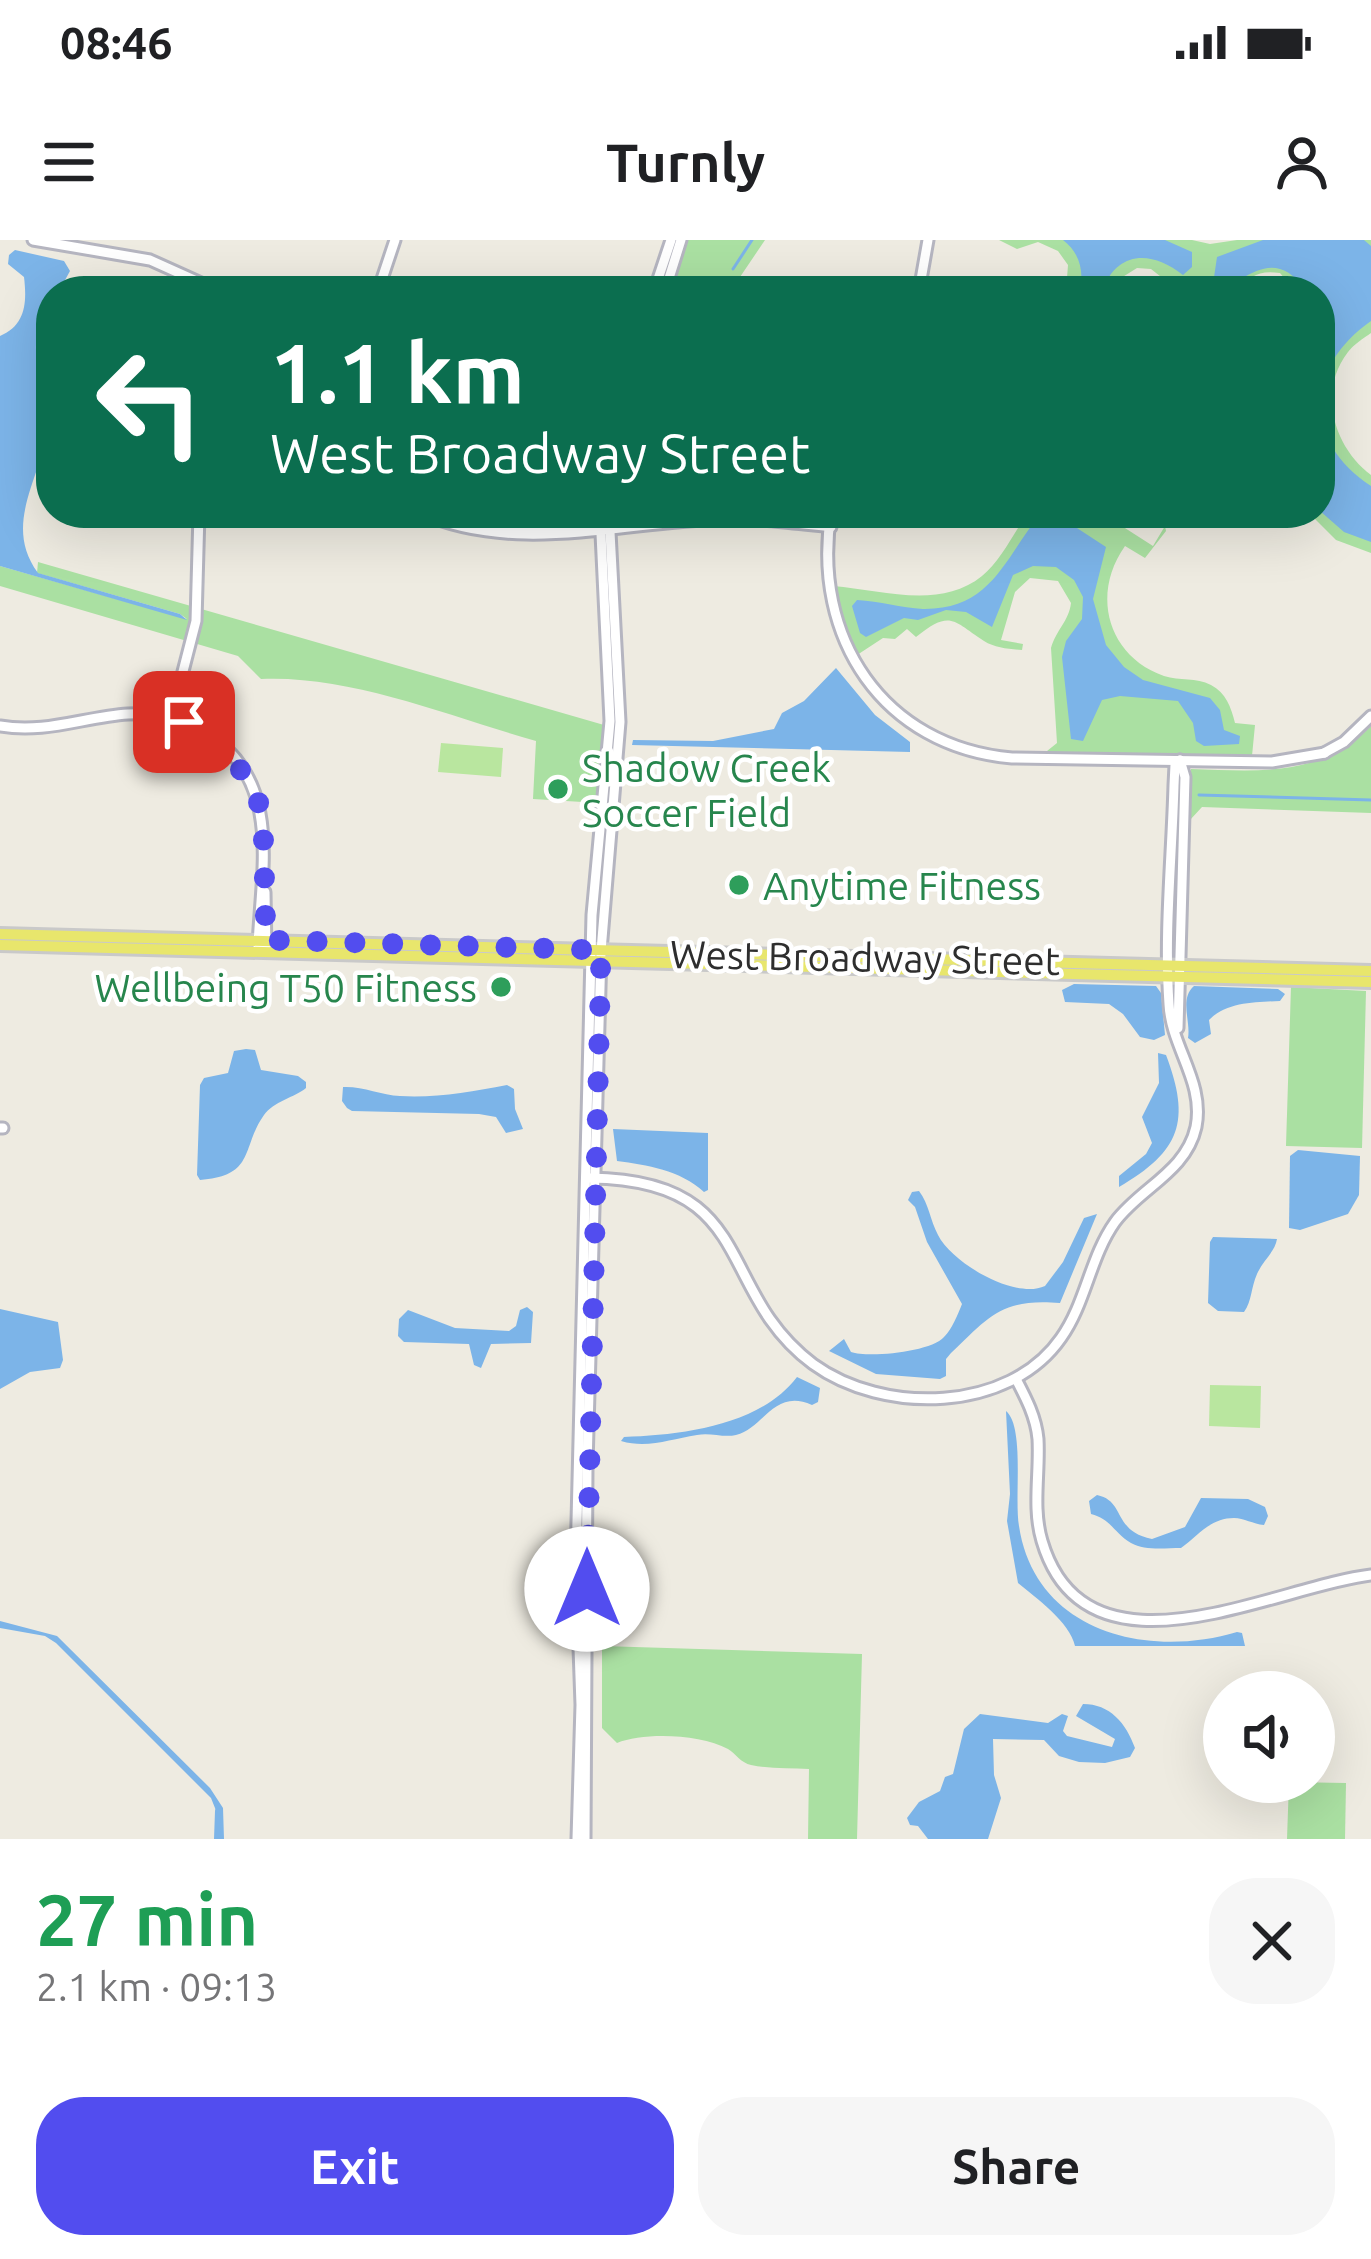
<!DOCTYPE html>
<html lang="en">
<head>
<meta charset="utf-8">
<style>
  :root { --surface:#fff; --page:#f6f6f6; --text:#202124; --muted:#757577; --accent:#524def }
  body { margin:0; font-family:Ubuntu,sans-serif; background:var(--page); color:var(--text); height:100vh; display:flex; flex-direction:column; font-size:45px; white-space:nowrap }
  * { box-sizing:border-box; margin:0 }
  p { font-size:39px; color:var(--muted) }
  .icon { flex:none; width:66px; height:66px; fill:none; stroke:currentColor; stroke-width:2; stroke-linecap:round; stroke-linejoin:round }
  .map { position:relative; height:1599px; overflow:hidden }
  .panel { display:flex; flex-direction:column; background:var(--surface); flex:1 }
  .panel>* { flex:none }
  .banner { position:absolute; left:36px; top:36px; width:1299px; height:252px; border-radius:48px; box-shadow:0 12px 48px #0002; background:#0b6e4f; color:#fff; overflow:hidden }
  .controls { position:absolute; left:1203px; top:1431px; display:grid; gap:24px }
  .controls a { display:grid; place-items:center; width:132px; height:132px; border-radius:50%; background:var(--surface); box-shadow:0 12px 48px #0002; font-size:60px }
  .pin { position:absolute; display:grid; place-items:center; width:102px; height:102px; color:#fff; margin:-51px; border-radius:24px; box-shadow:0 6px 18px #0006 }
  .me { position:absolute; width:132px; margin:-66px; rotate:0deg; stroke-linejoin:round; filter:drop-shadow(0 0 9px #0008) }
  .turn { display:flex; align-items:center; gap:42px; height:252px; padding:0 36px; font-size:54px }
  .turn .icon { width:156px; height:156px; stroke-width:2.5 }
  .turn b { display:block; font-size:84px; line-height:102px }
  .round { display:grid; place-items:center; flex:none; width:126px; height:126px; border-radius:48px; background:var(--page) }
  .head { display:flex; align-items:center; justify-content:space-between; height:204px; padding:0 36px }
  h1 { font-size:72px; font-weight:700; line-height:90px; color:#1e9e55 }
  .action { display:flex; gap:24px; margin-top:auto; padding:24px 36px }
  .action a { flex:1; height:138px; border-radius:48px; background:var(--accent); color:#fff; font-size:48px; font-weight:700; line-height:138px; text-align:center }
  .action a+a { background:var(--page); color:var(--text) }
  .status { display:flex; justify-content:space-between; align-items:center; height:84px; padding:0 60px; background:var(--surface); direction:ltr }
  .status svg { height:33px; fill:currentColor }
  header { display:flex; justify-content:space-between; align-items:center; height:156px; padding:0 36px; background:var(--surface); font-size:54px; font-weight:700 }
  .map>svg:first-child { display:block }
</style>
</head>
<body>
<div class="status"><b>08:46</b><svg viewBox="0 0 49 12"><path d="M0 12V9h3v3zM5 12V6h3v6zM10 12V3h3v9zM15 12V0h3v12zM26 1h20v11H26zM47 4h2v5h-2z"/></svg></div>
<header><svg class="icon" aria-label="menu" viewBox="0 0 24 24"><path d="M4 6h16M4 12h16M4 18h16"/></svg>Turnly<svg class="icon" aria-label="person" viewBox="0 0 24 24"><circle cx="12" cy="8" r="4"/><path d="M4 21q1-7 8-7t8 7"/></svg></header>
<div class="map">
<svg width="1371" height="1599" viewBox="0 0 1371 1599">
  <rect width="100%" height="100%" fill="#eeebe1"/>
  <g fill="#aae0a2">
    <path d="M685,0H765L738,40L754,51C745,51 732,53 723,50C698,40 706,36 675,41L670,51Z"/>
    <path d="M999,0H1192L1210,4L1237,0H1371V93C1364,98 1353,105 1348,112C1317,152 1334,207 1371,235V313L1336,300L1309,273H1320V51H1295L1280,33C1258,30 1251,36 1235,51H1179L1151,29L1137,28L1121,38L1114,51H1066L1068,25L1058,11L1038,2L1017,9Z"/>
    <path d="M1028,273H1111L1114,281L1153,306L1165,286L1166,291L1145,318L1125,306C1091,354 1107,416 1164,436C1180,441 1196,437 1211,445C1226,453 1231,467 1235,483L1255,485L1252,516L1042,515L1057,503L1051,408C1056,390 1069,381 1071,363L1058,341L1030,338L1015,352L1001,400L1023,404L1022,410C1009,409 995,408 984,401C953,381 951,369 916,397L907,389L895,399L883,398L854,417L846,400L833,346C882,350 940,370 982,336C1001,321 1014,292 1028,273Z"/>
    <path d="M38,322L604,485L599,563L533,559L536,501C448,476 351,435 261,439L238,416L0,346V326L187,379L180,374L37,333Z"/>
    <path d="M1371,486V573L1202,567L1190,580L1191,529C1258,531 1320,538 1371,486Z"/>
    <polygon points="1291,747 1366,751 1362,908 1286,906"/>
    <path d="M602,1406L862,1414L857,1599H808L809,1529C790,1528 769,1529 751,1525C741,1523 736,1514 728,1509C700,1494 644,1492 617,1503L602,1488Z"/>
    <polygon points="1289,1542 1346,1543 1345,1599 1287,1599"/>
  </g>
  <g fill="#b9e69f">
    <polygon points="441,503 503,508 501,537 438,532"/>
    <polygon points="1210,1145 1261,1146 1260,1188 1209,1186"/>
  </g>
  <g fill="#7cb4e8">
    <path d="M1063,0H1165L1192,12V27L1183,35C1152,10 1117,10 1102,51H1080C1084,31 1080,13 1063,0Z"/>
    <path d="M1263,0H1364L1371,6V81C1305,127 1302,201 1371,246V302L1344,292L1320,271V51H1306C1271,0 1242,48 1212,51L1217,17Z"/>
    <path d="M15,10L64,21L70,31L59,51H51C51,70 38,85 36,105C35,131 48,155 48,180C46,234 0,281 38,333L180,374L187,380L0,326V96C26,85 27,62 24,37L8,24L9,15Z"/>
    <path d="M1041,273H1054L1106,307L1093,359L1106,405L1124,427L1143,440L1210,458L1220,470L1224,490L1240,496L1239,504L1204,506L1196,501L1193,483L1178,461L1120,456L1102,460L1083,501L1071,499L1062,417L1066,401L1082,379L1083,357L1074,340L1056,327L1033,326L1013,335L992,387L966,372L946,370L918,380L904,378L866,397L860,393L852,366L857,360C880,361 901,368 923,369C992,370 1005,317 1041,273Z"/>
    <polygon points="836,428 875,475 910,502 910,512 632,505 633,500 713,501 774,489 782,473 804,461"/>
    <polygon points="1074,744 1156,746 1161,753 1165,795 1154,800 1140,797 1123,774 1109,764 1065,762 1062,750"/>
    <path d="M1194,746L1278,749L1285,754L1280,761C1256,762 1226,762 1209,780L1211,794L1195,803L1188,798C1191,781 1179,759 1194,746Z"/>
    <path d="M246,809L255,810L261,830L298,836L306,842V848C295,857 273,862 264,875C241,907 256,936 200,940L197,935L200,845L204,838L228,833L234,811Z"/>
    <path d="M1158,813L1166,815C1191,881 1181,911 1119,947V936L1146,914L1152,903L1142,877L1159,843Z"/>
    <path d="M507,845L514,849L515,869L523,889L506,893L496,877L479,874L352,871L347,868L342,861L343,847C362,846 381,855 400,856C436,858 471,852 507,845Z"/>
    <path d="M613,889L708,893V950L704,952C680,930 647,925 617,921Z"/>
    <polygon points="1298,910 1360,916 1359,955 1348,974 1300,990 1289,988 1290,916"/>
    <path d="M919,951C929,964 930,980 938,995C952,1023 1015,1060 1045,1046L1063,1022L1084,978L1097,974L1060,1063C1001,1058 989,1077 951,1113L946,1119V1136L940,1139L876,1134L829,1111L844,1099L851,1112C869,1118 931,1112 944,1097C952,1089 958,1074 962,1064L927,1002L915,967L908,960L912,952Z"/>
    <path d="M1213,997L1277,999C1275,1012 1263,1020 1257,1034C1251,1047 1252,1061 1244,1072L1218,1071L1208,1063L1210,1002Z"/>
    <polygon points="527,1067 533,1072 531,1103 491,1104 481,1128 474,1125 469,1104 404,1102 398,1096 399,1079 408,1070 455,1088 509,1091 516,1086 520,1070"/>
    <polygon points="0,1069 58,1082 63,1120 60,1128 30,1132 0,1149"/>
    <path d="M797,1137L820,1148L818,1162L812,1165C774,1148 764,1188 736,1195C723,1198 710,1192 697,1195C670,1199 648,1209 621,1201L624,1197C681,1195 760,1186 797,1137Z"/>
    <path d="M1006,1171C1025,1187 1014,1258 1019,1286C1035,1392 1147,1419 1237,1392L1242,1393L1245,1406H1075C1070,1382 1035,1357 1018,1343L1007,1281L1010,1254Z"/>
    <path d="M1097,1255C1126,1261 1112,1291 1152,1299L1185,1287L1201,1258L1248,1259L1265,1267L1268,1276L1264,1285C1253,1284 1244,1278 1234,1278C1210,1278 1198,1296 1181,1308C1165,1308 1145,1311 1131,1303C1114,1293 1111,1279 1091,1274L1089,1261Z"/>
    <polygon points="0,1381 57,1396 210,1548 223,1568 224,1599 216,1599 217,1573 211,1558 56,1403 45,1396 0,1388"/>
    <path d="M1083,1464C1110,1464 1126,1483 1135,1508L1130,1517L1105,1523L1079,1522L1059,1516L1044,1500L993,1499L994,1535L1001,1558L988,1599H928L918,1586L910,1585L907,1578L919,1562L940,1551L945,1537L953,1534L964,1489L980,1474L1048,1483L1062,1474L1068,1476L1063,1491L1067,1496L1112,1507L1115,1499L1076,1476Z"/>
  </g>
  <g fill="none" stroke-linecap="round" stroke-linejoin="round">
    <g stroke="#7cb4e8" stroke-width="3">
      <polyline points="733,29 752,0"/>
      <polyline points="1199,555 1371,560"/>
    </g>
    <polyline stroke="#7cb4e8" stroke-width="6" points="217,1599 218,1571"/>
    <defs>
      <g id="secondary">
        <polyline points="33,0 150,20 219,51"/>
        <polyline points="378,51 395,0"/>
        <polyline points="654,51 671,0"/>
        <polyline points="665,51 681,0"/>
        <polyline points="919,51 928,0"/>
        <path d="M421,273C515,315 622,282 721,279C758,278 794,283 831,287"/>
        <path d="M442,273C513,301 622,279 699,273"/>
        <polyline points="777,273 835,280"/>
        <path d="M831,273C811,397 883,507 1012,518L1272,522L1325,513"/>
        <polyline points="171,478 196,381 199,273"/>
        <path d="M0,486C45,494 84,477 128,474C156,472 184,479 208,494C283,542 261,631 258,706"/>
        <polyline points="1324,513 1344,502 1371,476"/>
        <polyline points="265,652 266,712"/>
        <polyline points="1178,788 1185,537 1180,520"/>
        <polyline points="0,888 3,888"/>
        <path d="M590,938C759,940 714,1050 813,1124C883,1175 1009,1173 1061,1098C1086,1063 1090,1017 1115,982C1140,948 1186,932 1196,887C1205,842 1171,807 1169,764C1164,692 1172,618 1174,545L1175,525L1180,520"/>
        <path d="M1016,1139C1026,1158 1036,1177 1038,1199C1040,1233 1032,1268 1042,1301C1086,1450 1275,1346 1371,1335"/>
        <polyline points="577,1599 581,1465 576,1322 592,675 610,481 600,273"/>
        <polyline points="585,1599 587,1226 601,711 620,482 609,273"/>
      </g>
      <g id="primary">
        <polyline points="0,694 1371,731"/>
        <polyline points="0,705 1371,742"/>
      </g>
    </defs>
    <use href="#secondary" stroke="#b5b5c0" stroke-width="15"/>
    <use href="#primary" stroke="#c9c9c9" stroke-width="16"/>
    <use href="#secondary" stroke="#fff" stroke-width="9"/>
    <use href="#primary" stroke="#e8e66c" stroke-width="10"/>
  </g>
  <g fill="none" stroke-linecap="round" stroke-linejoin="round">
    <polyline stroke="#524def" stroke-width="21" stroke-dasharray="0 37.8" points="184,482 228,510 257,556 263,581 266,700 601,710 587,1349"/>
  </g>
  <g fill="#2e9e5b" stroke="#fff" stroke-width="4.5">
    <circle cx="558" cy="549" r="12"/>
    <circle cx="739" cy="645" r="12"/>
    <circle cx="501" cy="747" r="12"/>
  </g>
  <g text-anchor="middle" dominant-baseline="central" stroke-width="9" stroke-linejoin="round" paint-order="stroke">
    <g font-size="39" fill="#27864d" stroke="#fff" text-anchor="start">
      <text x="582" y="527">Shadow Creek<tspan x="582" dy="45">Soccer Field</tspan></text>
      <text x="763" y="645">Anytime Fitness</text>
      <text x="477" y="747" text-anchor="end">Wellbeing T50 Fitness</text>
    </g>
    <g font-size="39" fill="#2e2e2e" stroke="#fff">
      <text transform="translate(865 717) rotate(1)">West Broadway Street</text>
    </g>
  </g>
</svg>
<div class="controls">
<a><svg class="icon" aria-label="sound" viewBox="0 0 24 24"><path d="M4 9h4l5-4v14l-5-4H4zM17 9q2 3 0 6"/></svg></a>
</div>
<div class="pin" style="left:184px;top:482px;background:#d93025"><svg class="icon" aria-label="arrive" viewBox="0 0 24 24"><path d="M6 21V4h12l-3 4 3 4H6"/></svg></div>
<svg class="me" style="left:587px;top:1349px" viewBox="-20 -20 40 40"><circle r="19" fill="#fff"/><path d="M0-13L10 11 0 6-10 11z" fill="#524def"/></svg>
<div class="banner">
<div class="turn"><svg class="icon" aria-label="left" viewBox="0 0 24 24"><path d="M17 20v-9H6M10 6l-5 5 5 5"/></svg><div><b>1.1 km</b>West Broadway Street</div></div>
</div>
</div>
<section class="panel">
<div class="head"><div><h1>27 min</h1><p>2.1 km · 09:13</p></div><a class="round"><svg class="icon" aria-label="close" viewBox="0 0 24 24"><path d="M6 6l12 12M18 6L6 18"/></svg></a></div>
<div class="action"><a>Exit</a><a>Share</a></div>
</section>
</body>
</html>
